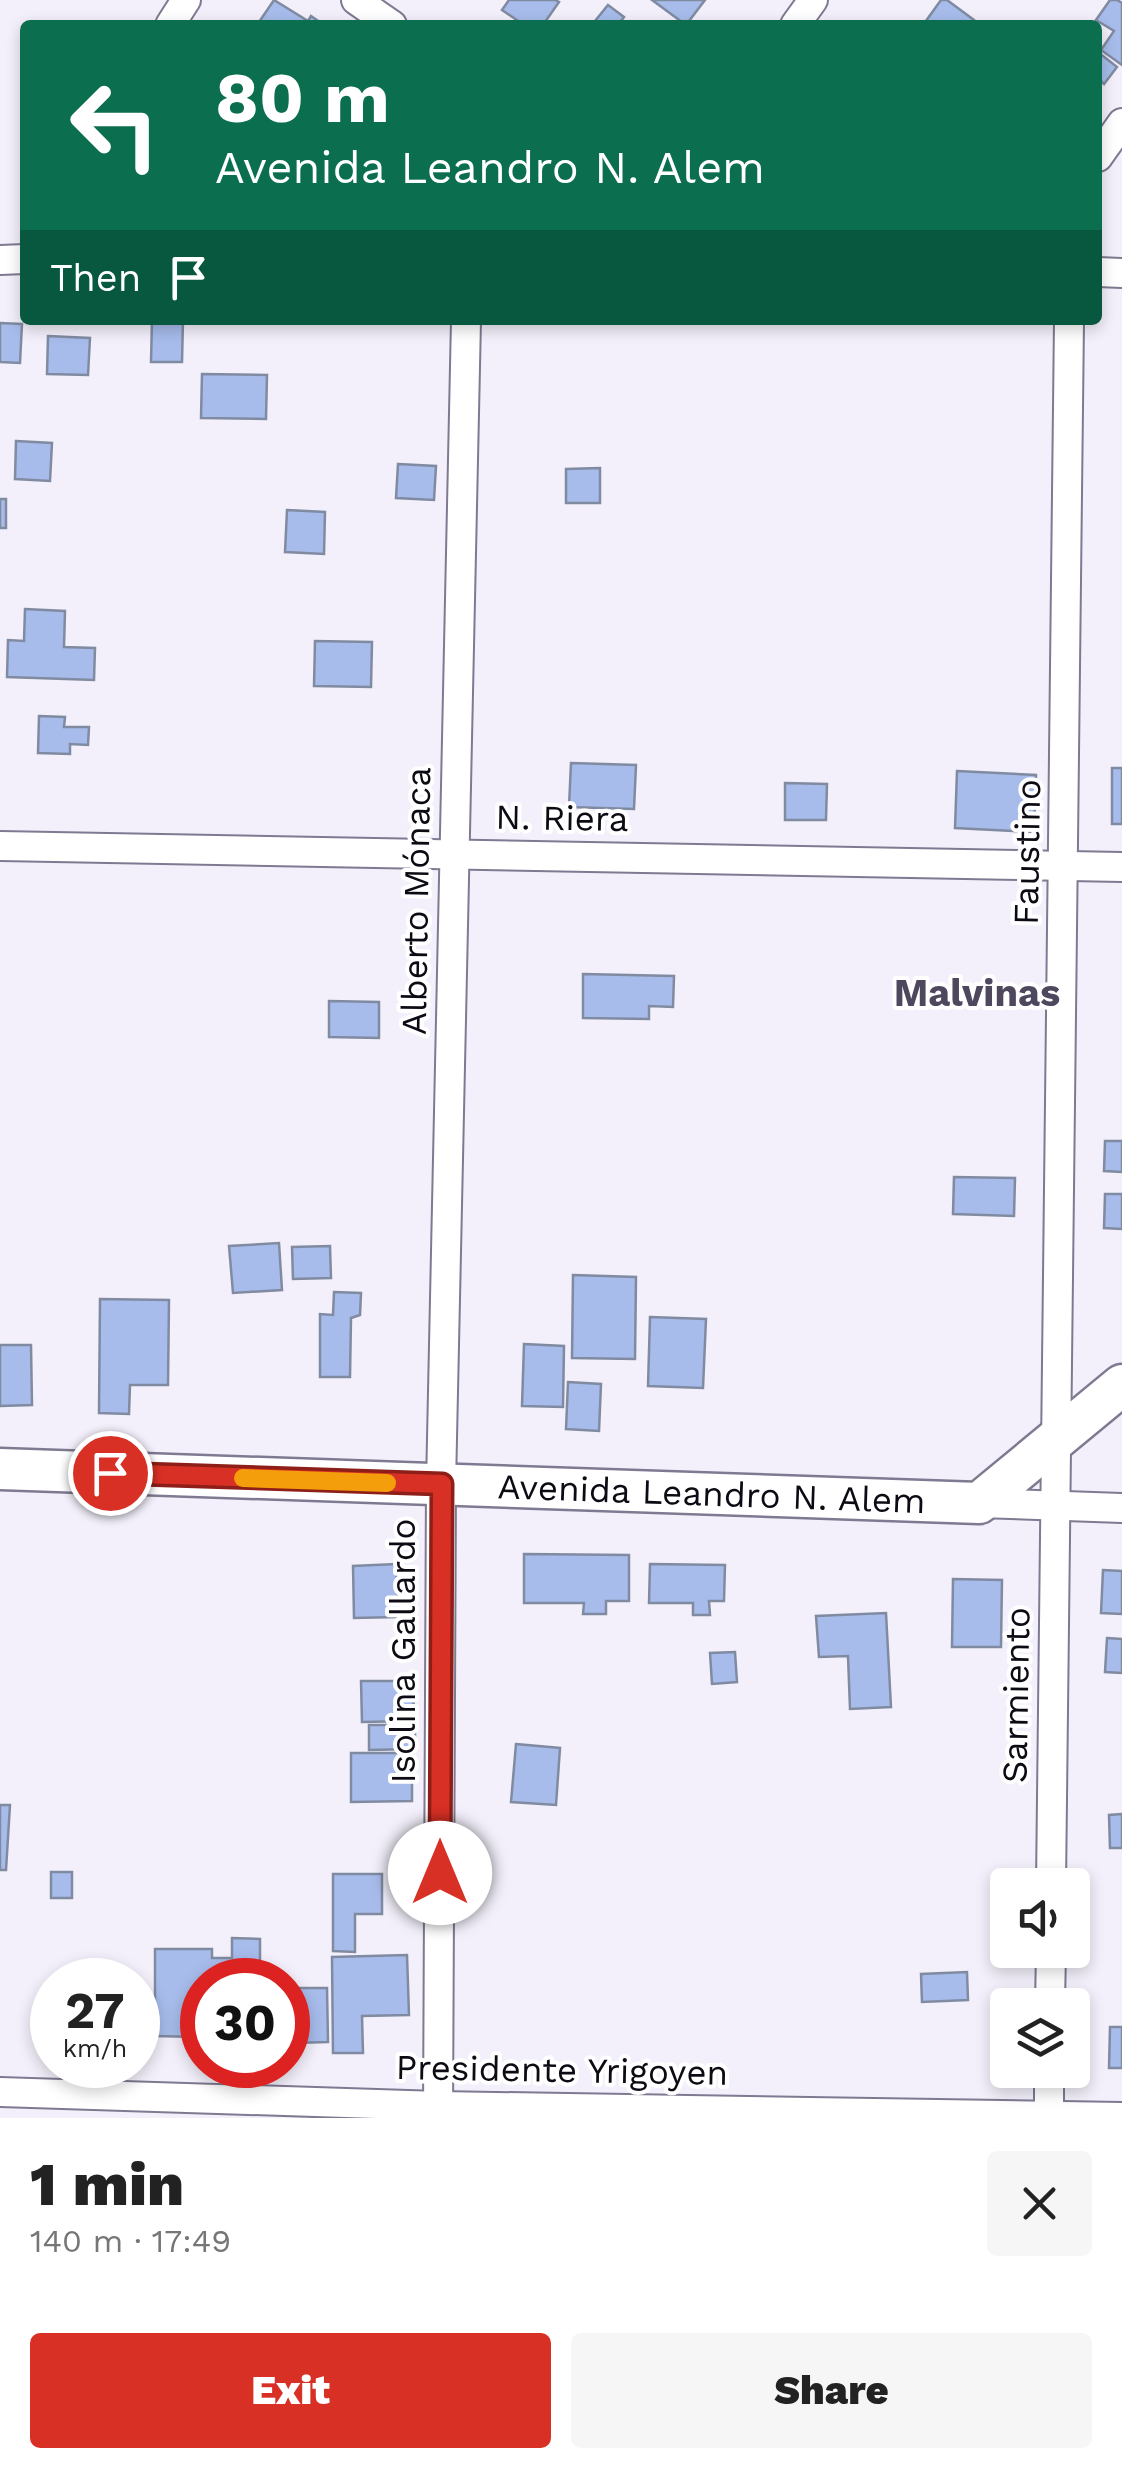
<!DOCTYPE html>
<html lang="en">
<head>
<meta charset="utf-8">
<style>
  :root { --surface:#fff; --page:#f6f6f6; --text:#222; --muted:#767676; --accent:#d93025 }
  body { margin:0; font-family:"Work Sans",sans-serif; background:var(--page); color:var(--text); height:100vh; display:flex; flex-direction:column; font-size:38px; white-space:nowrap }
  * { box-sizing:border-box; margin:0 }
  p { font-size:32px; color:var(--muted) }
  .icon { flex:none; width:55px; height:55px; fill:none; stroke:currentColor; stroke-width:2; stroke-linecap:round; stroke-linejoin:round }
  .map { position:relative; height:2118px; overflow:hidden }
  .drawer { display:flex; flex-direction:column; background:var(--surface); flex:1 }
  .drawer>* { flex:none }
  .banner { position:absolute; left:20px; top:20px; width:1082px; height:305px; border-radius:10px; box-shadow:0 5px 15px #0003; background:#0b6e4f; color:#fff; overflow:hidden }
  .buttons { position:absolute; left:990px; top:1868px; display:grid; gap:20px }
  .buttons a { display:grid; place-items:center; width:100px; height:100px; border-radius:10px; background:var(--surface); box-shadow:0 5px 15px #0003; font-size:50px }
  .speed { position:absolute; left:30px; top:1958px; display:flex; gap:20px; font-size:50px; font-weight:700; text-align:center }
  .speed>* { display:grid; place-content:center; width:130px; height:130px; border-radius:50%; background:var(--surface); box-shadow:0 5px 15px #0003; line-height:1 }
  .speed small { font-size:25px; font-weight:400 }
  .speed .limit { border:15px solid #d22; background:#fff; color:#111 }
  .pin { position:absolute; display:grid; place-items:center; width:85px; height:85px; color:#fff; margin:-42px; border:5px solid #fff; border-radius:50%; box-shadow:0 2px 10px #0007 }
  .me { position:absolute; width:110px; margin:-55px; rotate:0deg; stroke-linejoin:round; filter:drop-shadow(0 0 8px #0008) }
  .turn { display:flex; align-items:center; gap:35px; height:210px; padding:0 30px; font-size:45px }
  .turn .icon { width:130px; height:130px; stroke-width:2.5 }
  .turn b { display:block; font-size:70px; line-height:85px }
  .then { display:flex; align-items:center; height:95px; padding:0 30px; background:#0003; gap:20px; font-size:38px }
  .round { display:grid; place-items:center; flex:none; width:105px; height:105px; border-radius:10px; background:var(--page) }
  .overview { display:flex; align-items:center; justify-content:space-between; height:170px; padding:0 30px }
  h1 { font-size:60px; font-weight:800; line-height:75px }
  .primary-button { display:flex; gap:20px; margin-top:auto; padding:20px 30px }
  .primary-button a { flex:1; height:115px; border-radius:10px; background:var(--accent); color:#fff; font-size:40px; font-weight:800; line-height:115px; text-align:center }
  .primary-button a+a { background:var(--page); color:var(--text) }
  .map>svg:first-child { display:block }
</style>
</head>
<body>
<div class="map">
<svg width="1122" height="2118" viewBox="0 0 1122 2118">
  <rect width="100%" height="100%" fill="#f3f0fb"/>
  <g fill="#a7bceb" stroke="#808ba2" stroke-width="2.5">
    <polygon points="274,0 308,21 311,16 324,25 257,25"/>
    <polygon points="509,0 555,0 559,2 543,25 524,25 502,10"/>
    <polygon points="652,0 705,0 686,25"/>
    <polygon points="941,0 947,0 974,20 970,25 923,25"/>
    <polygon points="1110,0 1117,0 1122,3 1122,65 1101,50 1114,31 1096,20"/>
    <polygon points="608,5 624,17 618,25 600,25 595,21"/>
    <polygon points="1098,52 1117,67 1104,84 1098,78"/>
    <polygon points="152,320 183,320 182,362 151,362"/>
    <polygon points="0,323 22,324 20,363 0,362"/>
    <polygon points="48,336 90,338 88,375 47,374"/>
    <polygon points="202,374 267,375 266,419 201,418"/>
    <polygon points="16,441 52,443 50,481 15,479"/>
    <polygon points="398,464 436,466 434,500 396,498"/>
    <polygon points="600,468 600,503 566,503 566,469"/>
    <rect x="0" y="499" width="6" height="29"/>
    <polygon points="287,510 325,512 324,554 285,552"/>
    <polygon points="25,609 65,611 64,647 95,648 94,680 7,677 8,640 24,641"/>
    <polygon points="315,641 372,642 371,687 314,686"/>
    <polygon points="39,716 65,717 64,727 89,727 88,745 70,744 70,754 38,753"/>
    <polygon points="571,763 636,765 634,809 569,807"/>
    <rect x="1112" y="768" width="10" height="56"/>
    <polygon points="957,771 1036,775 1034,832 955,828"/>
    <polygon points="785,783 827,784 826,820 785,820"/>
    <polygon points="583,974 674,976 673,1007 649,1006 649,1019 583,1018"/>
    <polygon points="329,1001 379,1002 379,1038 329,1037"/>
    <polygon points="1105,1141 1122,1141 1122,1172 1104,1171"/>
    <polygon points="954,1177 1015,1178 1014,1216 953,1214"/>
    <polygon points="1105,1194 1122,1194 1122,1229 1104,1228"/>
    <polygon points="279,1243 282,1290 233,1293 229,1246"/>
    <polygon points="330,1246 331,1278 293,1279 292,1247"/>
    <polygon points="573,1275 636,1277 635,1359 572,1358"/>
    <polygon points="334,1292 361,1293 360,1315 351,1318 350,1377 320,1377 320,1314 333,1315"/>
    <polygon points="100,1299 169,1300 168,1385 130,1385 129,1414 99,1413"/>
    <polygon points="650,1317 706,1319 703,1388 648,1386"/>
    <polygon points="524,1344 564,1346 563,1407 522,1406"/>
    <polygon points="0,1345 31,1345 32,1405 0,1406"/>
    <polygon points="568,1382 601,1384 599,1431 566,1429"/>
    <polygon points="524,1554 629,1555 629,1601 606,1601 606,1614 583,1614 584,1603 524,1603"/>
    <polygon points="396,1564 398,1617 354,1618 353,1566"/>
    <polygon points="650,1564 725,1565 724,1601 709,1601 710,1615 693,1615 693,1603 649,1603"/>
    <polygon points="1103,1570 1122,1571 1122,1614 1101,1613"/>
    <polygon points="953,1579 1002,1580 1001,1647 952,1647"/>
    <polygon points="886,1613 891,1707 850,1709 848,1656 819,1657 816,1616"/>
    <polygon points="1107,1638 1122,1639 1122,1673 1105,1672"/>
    <polygon points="735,1652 737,1682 712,1684 710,1653"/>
    <polygon points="361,1681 413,1681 414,1721 362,1722"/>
    <polygon points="369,1725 415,1725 415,1749 369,1750"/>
    <polygon points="516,1744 560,1748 556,1805 511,1802"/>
    <polygon points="351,1753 412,1753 412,1801 351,1802"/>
    <polygon points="0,1805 10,1805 6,1870 0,1870"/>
    <polygon points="1122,1814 1122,1848 1110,1848 1109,1815"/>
    <rect x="51" y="1872" width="21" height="26"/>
    <polygon points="333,1874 382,1874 382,1914 355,1914 355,1952 333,1951"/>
    <polygon points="232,1938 260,1939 260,1980 202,1980 202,1983 197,1983 197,2037 155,2036 155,1949 212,1949 212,1958 232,1958"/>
    <polygon points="407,1955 409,2015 362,2016 363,2053 333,2053 332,1957"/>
    <polygon points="967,1972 968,2000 922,2002 921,1974"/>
    <polygon points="293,1988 327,1988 328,2042 293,2043"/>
    <polygon points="1110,2027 1122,2027 1122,2068 1109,2068"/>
    <polygon points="243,2065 275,2065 276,2078 243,2078"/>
  </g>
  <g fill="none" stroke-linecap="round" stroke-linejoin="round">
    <defs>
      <g id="street">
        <polyline points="356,0 392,25"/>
        <polyline points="170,25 186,0"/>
        <polyline points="795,25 813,0"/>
        <polyline points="1098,157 1122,123"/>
        <polyline points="0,260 25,259"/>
        <polyline points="1098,272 1122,273"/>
        <polyline points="0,846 1122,867"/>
        <polyline points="979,1503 1122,1508"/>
        <polyline points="1051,1885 1069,320"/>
        <polyline points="1050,2005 1051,1950"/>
        <polyline points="0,2092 439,2106 1122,2117"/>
        <polyline points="438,2118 441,1485 466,320"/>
        <polyline points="1049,2118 1049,2070"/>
      </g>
      <g id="secondary">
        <path id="s1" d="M0,1469L979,1503L1122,1385"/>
      </g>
    </defs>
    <use href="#street" stroke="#7f7991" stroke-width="32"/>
    <use href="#secondary" stroke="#7f7991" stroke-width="45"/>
    <use href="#street" stroke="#fff" stroke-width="28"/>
    <use href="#secondary" stroke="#fff" stroke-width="40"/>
  </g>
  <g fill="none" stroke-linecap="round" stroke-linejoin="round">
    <defs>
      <polyline id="route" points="110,1473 442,1484 440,1873"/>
    </defs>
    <use href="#route" stroke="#8d1f18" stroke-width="25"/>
    <use href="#route" stroke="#d93025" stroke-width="18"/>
    <polyline stroke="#f59e0b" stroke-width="18" points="243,1478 387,1483"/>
  </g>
  <g text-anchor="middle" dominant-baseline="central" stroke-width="8" stroke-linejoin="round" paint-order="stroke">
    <g font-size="35" fill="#0d0a13" stroke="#fff">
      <text transform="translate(562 818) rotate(1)">N. Riera</text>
      <text transform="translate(1027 852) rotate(-89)">Faustino</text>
      <text transform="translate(416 901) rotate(-89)">Alberto Mónaca</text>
      <text stroke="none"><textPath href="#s1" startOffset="712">Avenida Leandro N. Alem</textPath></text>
      <text transform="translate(403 1651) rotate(-90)">Isolina Gallardo</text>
      <text transform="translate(1016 1695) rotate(-89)">Sarmiento</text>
      <text transform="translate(562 2070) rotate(1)">Presidente Yrigoyen</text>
    </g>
    <g font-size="38" font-weight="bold" fill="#4e475e" stroke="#fff">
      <text x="977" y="993">Malvinas</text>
    </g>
  </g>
</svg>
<div class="buttons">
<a><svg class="icon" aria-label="sound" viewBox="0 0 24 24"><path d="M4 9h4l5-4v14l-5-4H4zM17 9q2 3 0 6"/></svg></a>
<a><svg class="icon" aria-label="layers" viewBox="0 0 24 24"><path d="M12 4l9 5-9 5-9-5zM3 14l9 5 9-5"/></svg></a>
</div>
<div class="speed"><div>27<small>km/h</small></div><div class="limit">30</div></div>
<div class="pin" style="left:110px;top:1473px;background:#d93025"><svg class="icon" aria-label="arrive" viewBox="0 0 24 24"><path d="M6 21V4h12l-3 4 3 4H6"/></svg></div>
<svg class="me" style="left:440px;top:1873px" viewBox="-20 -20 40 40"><circle r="19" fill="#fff"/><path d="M0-13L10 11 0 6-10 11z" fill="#d93025"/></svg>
<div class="banner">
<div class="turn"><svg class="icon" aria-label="left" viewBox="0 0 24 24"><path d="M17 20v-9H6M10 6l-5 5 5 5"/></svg><div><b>80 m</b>Avenida Leandro N. Alem</div></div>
<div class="then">Then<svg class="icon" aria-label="arrive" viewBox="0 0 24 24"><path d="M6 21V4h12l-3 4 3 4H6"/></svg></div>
</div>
</div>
<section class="drawer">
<div class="overview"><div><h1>1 min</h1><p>140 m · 17:49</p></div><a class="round"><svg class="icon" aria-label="close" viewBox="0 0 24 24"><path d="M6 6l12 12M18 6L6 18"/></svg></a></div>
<div class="primary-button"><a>Exit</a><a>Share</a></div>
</section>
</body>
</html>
